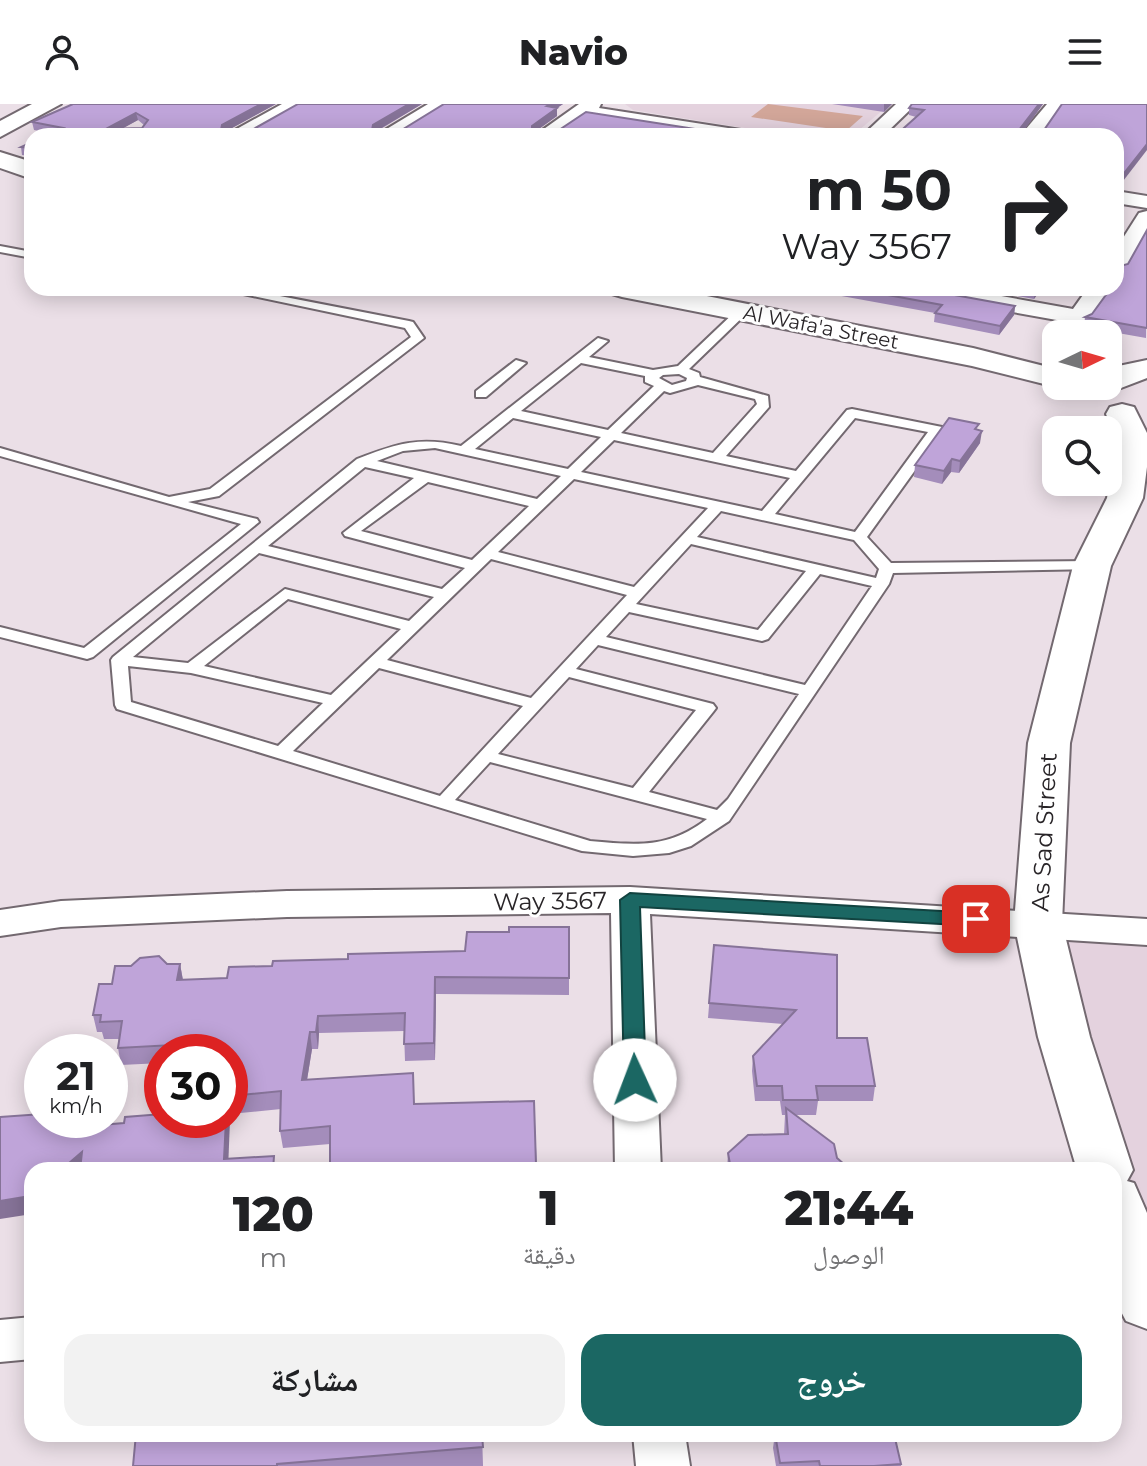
<!DOCTYPE html>
<html lang="ar">
<head>
<meta charset="utf-8">
<style>
  :root { --surface:#fff; --page:#f2f2f2; --text:#202124; --muted:#757577; --accent:#1b6763 }
  body { margin:0; font-family:Montserrat,"Noto Naskh Arabic",sans-serif; background:var(--page); color:var(--text); direction:rtl; height:100vh; display:flex; flex-direction:column; font-size:30px; white-space:nowrap }
  * { box-sizing:border-box; margin:0 }
  p { font-size:26px; color:var(--muted) }
  .icon { flex:none; width:44px; height:44px; fill:none; stroke:currentColor; stroke-width:2; stroke-linecap:round; stroke-linejoin:round }
  .map { position:relative; flex:1; overflow:hidden; direction:ltr }
  .side { position:absolute; left:24px; top:1058px; width:1098px; height:280px; display:flex; flex-direction:column; background:var(--surface); border-radius:24px; box-shadow:0 4px 20px #0003; direction:rtl }
  .side>* { flex:none }
  .banner { position:absolute; left:24px; top:24px; width:1100px; height:168px; border-radius:24px; box-shadow:0 4px 20px #0003; direction:rtl; background:#fff; color:var(--text); overflow:hidden }
  .needle { width:52px; rotate:85deg }
  .controls { position:absolute; left:1042px; top:216px; display:grid; gap:16px }
  .controls a { display:grid; place-items:center; width:80px; height:80px; border-radius:16px; background:var(--surface); box-shadow:0 4px 20px #0003; font-size:40px }
  .speed { position:absolute; left:24px; top:930px; display:flex; gap:16px; font-size:40px; font-weight:700; text-align:center }
  .speed>* { display:grid; place-content:center; width:104px; height:104px; border-radius:50%; background:var(--surface); box-shadow:0 4px 20px #0003; line-height:1 }
  .speed small { font-size:20px; font-weight:400 }
  .speed .limit { border:12px solid #d22; background:#fff; color:#111 }
  .pin { position:absolute; display:grid; place-items:center; width:68px; height:68px; color:#fff; margin:-34px; border-radius:16px; box-shadow:0 4px 12px #0006 }
  .me { position:absolute; width:88px; margin:-44px; rotate:358deg; stroke-linejoin:round; filter:drop-shadow(0 0 6px #0008) }
  .turn { display:flex; align-items:center; gap:28px; height:168px; padding:0 40px; font-size:36px }
  .turn .icon { width:104px; height:104px; stroke-width:2.5 }
  .turn b { display:block; font-size:56px; line-height:68px }
  .eta { display:flex; justify-content:space-evenly; align-items:center; height:136px; text-align:center }
  .eta b { font-size:48px; font-weight:800; line-height:56px }
  .action { display:flex; gap:16px; margin-top:auto; padding:16px 40px }
  .action a { flex:1; height:92px; border-radius:24px; background:var(--accent); color:#fff; font-size:32px; font-weight:800; line-height:92px; text-align:center }
  .action a+a { background:var(--page); color:var(--text) }
  header { display:flex; justify-content:space-between; align-items:center; height:104px; padding:0 40px; background:var(--surface); font-size:36px; font-weight:800 }
  .map>svg:first-child { display:block }
</style>
</head>
<body>
<header><svg class="icon" aria-label="menu" viewBox="0 0 24 24"><path d="M4 6h16M4 12h16M4 18h16"/></svg>Navio<svg class="icon" aria-label="person" viewBox="0 0 24 24"><circle cx="12" cy="8" r="4"/><path d="M4 21q1-7 8-7t8 7"/></svg></header>
<div class="map">
<svg width="1147" height="1362" viewBox="0 0 1147 1362">
  <rect width="100%" height="100%" fill="#ebdfe7"/>
  <g fill="#e4d2de">
    <polygon points="625,0 890,0 852,32 796,32 633,6"/>
    <polygon points="1038,819 1147,828 1147,1200 1114,1095 1114,1066"/>
  </g>
  <polygon fill="#d2a699" points="768,0 863,12 846,27 751,13"/>
  <g fill="none" stroke-linecap="round" stroke-linejoin="round">
    <defs>
      <g id="service">
        <polygon points="0,142 32,148 32,154 0,148"/>
        <polygon points="215,184 239,184 409,217 413,218 424,234 219,392 188,398 257,415 259,418 93,553 87,555 0,533 0,523 84,544 241,420 0,352 0,344 169,393 210,385 411,233 405,224"/>
        <path d="M739,204L749,207L689,265L699,269L700,273L768,292L769,303L726,352L796,367L847,306L852,305L942,323L944,326L867,433L891,459L1092,457L1100,462L1097,465L893,469L889,480L729,717L691,742L669,749L633,752L582,747L117,605L115,601L111,556L113,553L357,355C396,340 419,332 461,342L598,234L608,237L589,253L653,266L678,262ZM581,259L645,272V278L654,282L608,326L521,307ZM679,270L687,274L686,277L672,281L659,274L663,271ZM698,281L755,295L757,300L713,349L621,329L664,287L670,289ZM513,314L601,333L568,365L475,345ZM855,314L928,328L855,428L775,410ZM614,336L790,374L762,407L581,368ZM435,344L561,372L537,395L377,357L403,347ZM365,363L414,374L343,429L345,432L465,464L442,485L268,442ZM574,375L708,404L634,483L498,448ZM428,378L529,402L472,456L361,427ZM721,407L854,436L879,465L876,474L697,433ZM691,440L806,467L758,526L636,500ZM259,449L434,493L409,517L285,485L188,559L133,553ZM491,455L627,491L531,594L387,556ZM820,470L872,482L805,581L606,533L629,508L762,537L768,535ZM288,495L401,525L331,591L204,562ZM598,541L799,590L728,695L717,706L649,688L713,608L716,604L713,600L576,565ZM128,562L191,569L323,599L278,642L131,598ZM379,564L523,602L440,692L293,647ZM569,573L696,606L633,684L498,650ZM490,658L707,715C668,745 637,741 590,737L455,696Z"/>
        <polygon points="516,256 526,259 486,293 476,293 476,287"/>
      </g>
      <g id="minor">
        <polygon points="282,0 306,0 249,32 224,32"/>
        <polygon points="428,0 451,0 399,32 375,32"/>
        <polygon points="579,0 601,0 599,4 741,26 751,32 704,32 585,13 557,32 534,32"/>
        <polygon points="896,0 916,0 883,32 862,32"/>
        <polygon points="1047,0 1066,0 1040,32 1020,32"/>
        <polygon points="1116,87 1147,92 1147,104 1116,99"/>
        <polygon points="1147,107 1147,131 1124,167 1116,169 1116,145 1139,109"/>
        <polygon points="905,184 957,184 1073,205 1088,184 1112,184 1088,218 1079,220 917,191"/>
        <polygon points="630,783 1147,815 1147,841 650,810 661,1066 615,1066 611,809 287,813 61,823 0,832 0,806 61,797 287,787"/>
        <polygon points="32,1213 32,1255 0,1258 0,1216"/>
        <polygon points="633,1330 685,1330 690,1362 636,1362"/>
      </g>
      <g id="tertiary">
        <polygon points="32,0 61,0 0,33 0,17"/>
        <polygon points="0,48 32,58 32,75 0,64"/>
        <polygon points="608,184 666,184 973,244 1056,265 1056,282 1062,282 1056,283 972,262 622,193 612,190"/>
        <polygon points="1147,256 1147,274 1108,289 1094,282 1108,282 1109,264"/>
        <polygon points="1122,300 1134,303 1147,329 1147,363 1143,394 1111,462 1070,639 1062,819 1090,933 1133,1066 1127,1077 1134,1079 1147,1109 1147,1225 1126,1217 1117,1200 1114,1066 1077,1066 1038,933 1014,819 1028,639 1073,462 1107,394 1117,337 1106,310 1110,303"/>
      </g>
    </defs>
    <use href="#service" stroke="#736970" stroke-width="4"/>
    <use href="#minor" stroke="#736970" stroke-width="4"/>
    <use href="#tertiary" stroke="#736970" stroke-width="4"/>
    <use href="#service" fill="#fff" fill-rule="evenodd"/>
    <use href="#minor" fill="#fff" fill-rule="evenodd"/>
    <use href="#tertiary" fill="#fff" fill-rule="evenodd"/>
  </g>
  <g fill="#a48dbb" fill-rule="evenodd">
    <path d="M73,0H276L228,26L250,27L422,0L379,26L400,27L444,0H563L557,4V12L537,26L740,32L51,29L34,26L32,18ZM138,16L144,21L142,24H123Z"/>
    <polygon points="832,0 892,0 884,8"/>
    <polygon points="1043,0 1024,26 1044,26 1147,0 1120,81 1116,80 1116,32 895,32 916,13 909,11 909,4"/>
    <polygon points="32,38 32,52 22,51 21,43"/>
    <polygon points="1147,126 1146,234 1084,223 1085,213 1092,210 1128,160"/>
    <polygon points="837,184 916,184 1015,202 1014,211 999,231 934,218 935,209 836,191"/>
    <polygon points="974,184 1042,184 1034,195"/>
    <polygon points="978,326 980,339 959,369 951,368 942,380 914,373 915,361"/>
    <polygon points="569,823 569,891 436,890 435,956 405,957 404,927 319,929 318,945 312,945 307,976 415,1000 534,997 537,1066 330,1066 330,1040 283,1044 280,1027 281,1005 230,1010 230,1015 230,948 162,948 162,959 121,961 118,944 119,935 104,935 102,928 97,928 93,911 112,880 180,860 183,876 227,874 272,862 465,847 509,828"/>
    <polygon points="714,841 837,934 875,982 873,997 818,997 816,1011 795,1011 837,1054 846,1066 727,1066 728,1049 784,1031 785,1011 782,1011 780,997 755,997 752,967 753,952 783,920 708,914"/>
    <polygon points="482,1330 483,1362 133,1362"/>
    <polygon points="775,1330 901,1360 901,1362 776,1362 773,1344"/>
  </g>
  <g fill="#867398">
    <polygon points="261,0 276,0 223,29 221,26 222,21"/>
    <polygon points="409,0 422,0 373,29 373,21"/>
    <polygon points="551,0 563,0 548,10 547,2"/>
    <polygon points="884,0 892,0 884,8"/>
    <polygon points="1039,0 1043,0 1020,32 1019,26"/>
    <polygon points="557,4 557,12 532,30 532,22"/>
    <polygon points="136,9 138,16 109,32 106,25"/>
    <polygon points="1147,40 1147,46 1120,81 1121,73"/>
    <polygon points="1036,184 1042,184 1034,195 1035,186"/>
    <polygon points="1015,202 1014,211 999,231 1000,222"/>
    <polygon points="982,327 980,339 959,369 960,357"/>
    <polygon points="952,355 951,368 942,380 944,367"/>
    <polygon points="180,860 183,877 177,876"/>
    <polygon points="435,873 436,890 435,956 434,939"/>
    <polygon points="318,912 319,929 318,945 316,928"/>
    <polygon points="310,928 312,945 304,994 302,976"/>
    <polygon points="54,1016 57,1016 59,1027 53,1025"/>
    <polygon points="226,1016 230,1016 228,1066 224,1055"/>
    <polygon points="82,1048 86,1066 61,1066"/>
    <polygon points="32,1090 32,1110 0,1115 0,1097"/>
  </g>
  <g fill="#bfa4d9" stroke="#867398" stroke-width="2" fill-rule="evenodd">
    <path d="M73,0H261L222,21L221,26L250,27L298,0H409L373,21L372,26L400,27L444,0H551L547,2L557,4L532,22V26H559L586,8L740,32H45L63,24L32,18ZM136,9L148,16L142,24L106,25Z"/>
    <polygon points="912,0 1039,0 1019,26 1044,26 1062,0 1147,0 1147,40 1121,73 1116,72 1116,32 895,32 924,6 909,4"/>
    <polygon points="32,38 32,44 21,43"/>
    <polygon points="1147,126 1147,224 1085,213 1092,210 1111,184 1116,184 1116,169 1120,162 1128,160"/>
    <polygon points="850,184 916,184 1015,202 1000,222 935,209 942,201"/>
    <polygon points="949,314 979,320 975,325 982,327 960,357 952,355 944,367 915,361"/>
    <polygon points="509,823 569,823 569,874 435,873 434,939 404,940 405,909 318,912 316,928 310,928 302,976 413,969 414,1000 534,997 536,1061 505,1062 505,1066 480,1066 480,1063 407,1066 330,1066 330,1022 280,1027 281,987 230,992 230,948 191,948 191,940 118,944 122,917 100,918 101,911 93,911 99,880 112,880 115,862 131,862 140,854 159,852 167,860 180,860 177,876 227,874 229,863 272,862 273,857 348,855 348,850 465,847 467,828 509,828"/>
    <polygon points="714,841 837,851 837,934 867,934 875,982 816,982 818,996 783,996 782,982 757,982 753,952 796,906 709,899"/>
    <polygon points="786,1004 834,1040 837,1054 845,1061 846,1066 731,1066 728,1049 748,1031 788,1030"/>
    <polygon points="42,1010 42,1016 54,1016 53,1025 124,1019 125,1013 162,1010 162,1016 226,1016 224,1055 274,1052 273,1066 80,1066 82,1048 61,1066 32,1066 32,1090 30,1092 0,1097 0,1013"/>
    <polygon points="136,1330 482,1330 483,1343 277,1360 277,1362 133,1362"/>
    <polygon points="775,1330 894,1330 901,1360 874,1362 820,1362 819,1357 780,1359"/>
  </g>
  <polygon fill="#1b6763" stroke="#124340" stroke-width="2" points="630,789 976,809 986,815 976,822 640,803 646,976 635,984 624,976 620,796"/>
  <g text-anchor="middle" dominant-baseline="central" stroke-width="6" stroke-linejoin="round" paint-order="stroke">
    <g font-size="20" fill="#292528" stroke="#fff">
      <text transform="translate(821 223) rotate(11)">Al Wafa'a Street</text>
    </g>
    <g font-size="24" fill="#292528" stroke="#fff">
      <text transform="translate(1044 728) rotate(-87)">As Sad Street</text>
      <text transform="translate(550 797) rotate(-1)">Way 3567</text>
    </g>
  </g>
</svg>
<div class="controls">
<a><svg class="needle" viewBox="-14 -14 28 28"><path d="M0-13l5 13h-10z" fill="#e53935"/><path d="M0 13l5-13h-10z" fill="#757577"/></svg></a>
<a><svg class="icon" aria-label="search" viewBox="0 0 24 24"><circle cx="10" cy="10" r="6"/><path d="M15 15l6 6"/></svg></a>
</div>
<div class="speed"><div>21<small>km/h</small></div><div class="limit">30</div></div>
<div class="pin" style="left:976px;top:815px;background:#d93025"><svg class="icon" aria-label="arrive" viewBox="0 0 24 24"><path d="M6 21V4h12l-3 4 3 4H6"/></svg></div>
<svg class="me" style="left:635px;top:976px" viewBox="-20 -20 40 40"><circle r="19" fill="#fff"/><path d="M0-13L10 11 0 6-10 11z" fill="#1b6763"/></svg>
<div class="banner">
<div class="turn"><svg class="icon" aria-label="right" viewBox="0 0 24 24"><path d="M7 20v-9h11M14 6l5 5-5 5"/></svg><div><b>50 m</b>Way 3567</div></div>
</div>
<section class="side">
<div class="eta">
<div><b>21:44</b><p>الوصول</p></div>
<div><b>1</b><p>دقيقة</p></div>
<div><b>120</b><p>m</p></div>
</div>
<div class="action"><a>خروج</a><a>مشاركة</a></div>
</section>
</div>
</body>
</html>
